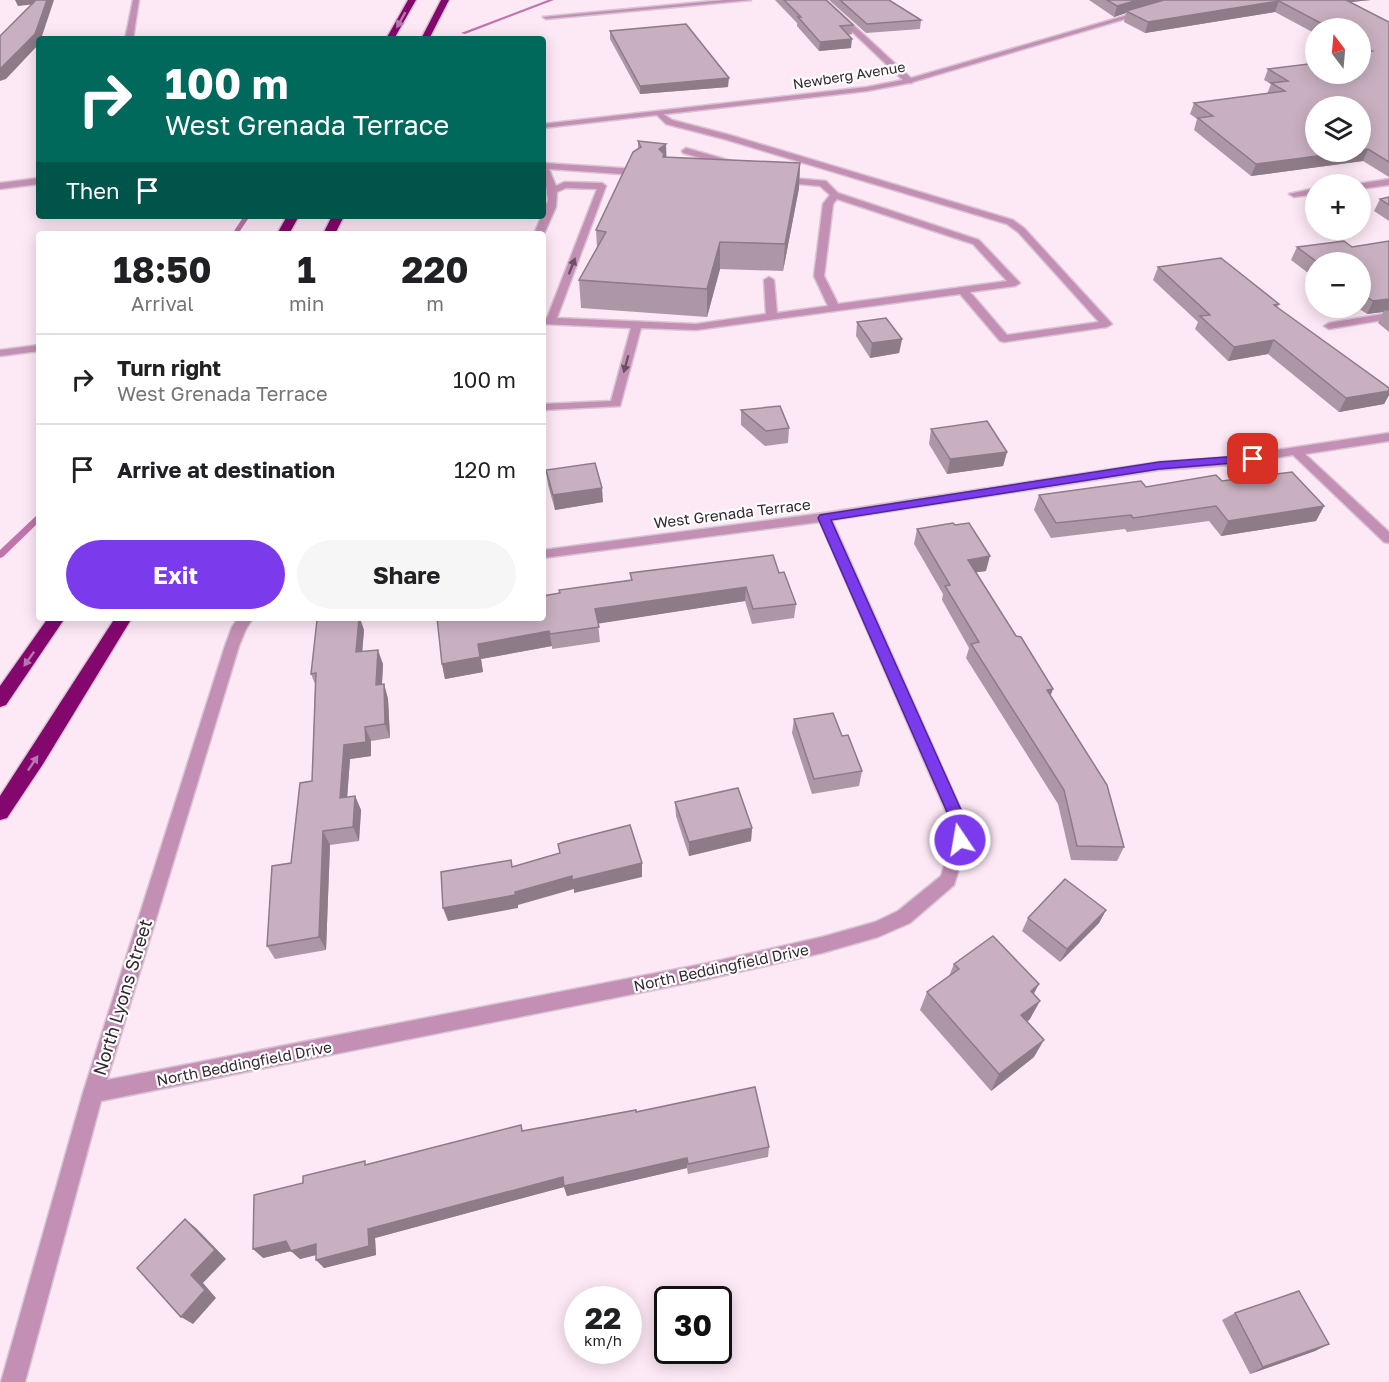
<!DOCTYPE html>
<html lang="en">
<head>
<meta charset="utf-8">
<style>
  :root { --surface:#fff; --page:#f6f6f6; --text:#202124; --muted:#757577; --line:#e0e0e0; --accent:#7c3aed }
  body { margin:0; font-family:"Golos Text",sans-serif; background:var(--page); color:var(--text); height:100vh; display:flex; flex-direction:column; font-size:22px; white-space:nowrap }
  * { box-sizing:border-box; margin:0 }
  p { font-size:20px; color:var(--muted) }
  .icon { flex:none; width:33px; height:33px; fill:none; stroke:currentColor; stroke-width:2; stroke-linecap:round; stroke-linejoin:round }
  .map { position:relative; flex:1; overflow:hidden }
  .sheet { position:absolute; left:36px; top:231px; width:510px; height:390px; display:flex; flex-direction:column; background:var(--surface); border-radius:6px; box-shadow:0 3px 15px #0003 }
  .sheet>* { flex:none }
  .hud { position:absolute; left:36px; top:36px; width:510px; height:183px; border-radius:6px; box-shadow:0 3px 15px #0003; background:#00695c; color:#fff; overflow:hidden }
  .needle { width:39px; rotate:344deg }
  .tools { position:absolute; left:1305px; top:18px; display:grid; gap:12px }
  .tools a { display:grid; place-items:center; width:66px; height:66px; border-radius:50%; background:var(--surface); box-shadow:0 3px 15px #0003; font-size:30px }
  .speed { position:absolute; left:564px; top:1286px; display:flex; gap:12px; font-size:30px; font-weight:700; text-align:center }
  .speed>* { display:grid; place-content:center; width:78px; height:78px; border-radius:50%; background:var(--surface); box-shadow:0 3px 15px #0003; line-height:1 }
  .speed small { font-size:15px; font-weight:400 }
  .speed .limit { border:3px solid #111; border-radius:9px; background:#fff; color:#111 }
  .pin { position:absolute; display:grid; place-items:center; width:51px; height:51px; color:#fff; margin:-26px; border-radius:12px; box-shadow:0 3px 9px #0006 }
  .me { position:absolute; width:66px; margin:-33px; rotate:348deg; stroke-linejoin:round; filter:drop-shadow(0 0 4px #0008) }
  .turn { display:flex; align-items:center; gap:21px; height:126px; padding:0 30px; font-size:27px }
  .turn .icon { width:78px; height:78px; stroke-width:2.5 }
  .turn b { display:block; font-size:42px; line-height:51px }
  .then { display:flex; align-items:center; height:57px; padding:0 30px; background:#0003; gap:12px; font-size:22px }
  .eta { display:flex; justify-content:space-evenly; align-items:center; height:102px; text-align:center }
  .eta b { font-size:36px; font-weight:700; line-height:42px }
  .primary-button { display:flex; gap:12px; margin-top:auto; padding:12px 30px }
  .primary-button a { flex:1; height:69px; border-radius:36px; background:var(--accent); color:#fff; font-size:24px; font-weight:700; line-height:69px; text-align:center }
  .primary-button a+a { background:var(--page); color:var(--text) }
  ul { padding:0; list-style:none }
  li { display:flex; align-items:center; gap:18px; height:90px; padding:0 30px; border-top:2px solid var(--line) }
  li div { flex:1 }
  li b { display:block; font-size:22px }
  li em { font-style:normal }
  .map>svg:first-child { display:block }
</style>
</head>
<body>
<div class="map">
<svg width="1389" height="1382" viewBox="0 0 1389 1382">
  <rect width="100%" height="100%" fill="#fde8f6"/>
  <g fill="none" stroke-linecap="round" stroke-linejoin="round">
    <g fill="#c074ac" fill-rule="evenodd">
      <polygon points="548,0 554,0 465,34 461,33"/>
      <polygon points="244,216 250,216 238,234 232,234"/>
      <polygon points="39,515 39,522 3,557 0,558 0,550 36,516"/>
    </g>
    <defs>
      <g id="service">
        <path d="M659,111L672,120L730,135L1013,220L1024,228L1112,324L1107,327L1004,342L1000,341L960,294L696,330L641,328L620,406L543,410V404L611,401L631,328L543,324V318H547L597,189L566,188L557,192L556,207L544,234H534L548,200L543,163L636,169L640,172L636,175L549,169L556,186L564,182L602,183L606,186L557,318L696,324L766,314L764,280L769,277L774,280L777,313L828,306L814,276L823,204L830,195L820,186L777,182V178L780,177L826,181L838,193L979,240L1020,283L1015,286L970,292L1007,335L1099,322L1018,232L1007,224L724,139L666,124L655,113ZM837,199L973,244L1007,281L838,304L824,276L833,204Z"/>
        <polygon points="686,148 735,162 736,164 732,167 683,153 682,151"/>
      </g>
      <g id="minor">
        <polygon points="133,0 139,0 133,39 125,39"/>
        <polygon points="724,0 751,0 546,19 543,17"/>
        <polygon points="819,0 826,0 912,79 912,83 906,83"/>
        <polygon points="1389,179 1389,185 1360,189 1360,184 1357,184"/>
        <polygon points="1316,188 1316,194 1294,197 1289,194"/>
        <polygon points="1389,313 1389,319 1329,329 1324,326 1329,323"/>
        <polygon points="39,345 39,351 0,356 0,350"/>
        <polygon points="1389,433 1389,441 1305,454 1389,532 1389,543 1384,542 1293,455 1231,465 1159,470 832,520 966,821 968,840 954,885 910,923 878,937 822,953 708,979 101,1101 25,1382 1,1382 83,1093 225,646 232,627 238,618 253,618 246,629 239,646 107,1080 708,963 822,937 875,922 898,911 941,876 952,840 950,821 820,522 543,558 543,550 824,513 1159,462 1231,457"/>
      </g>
      <g id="tertiary">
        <polygon points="1179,0 1189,0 909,83 867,91 543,128 543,124 867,87 908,79"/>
        <polygon points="39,178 39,184 0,189 0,183"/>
      </g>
      <g id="motorway">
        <polygon points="408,0 416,0 394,39 386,39"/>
        <polygon points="441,0 449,0 429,39 421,39"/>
        <polygon points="287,216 299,216 289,234 277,234"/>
        <polygon points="332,216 344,216 335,234 323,234"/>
        <polygon points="48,618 65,618 6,705 0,707 0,686"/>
        <polygon points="115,618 132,618 43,764 7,818 0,820 0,796"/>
      </g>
    </defs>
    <use href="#service" stroke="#d8c5d2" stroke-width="3"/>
    <use href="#minor" stroke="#d8c5d2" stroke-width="3"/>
    <use href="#tertiary" stroke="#d8c5d2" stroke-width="3"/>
    <use href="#motorway" stroke="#d8c5d2" stroke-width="3"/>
    <use href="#service" fill="#c48fb4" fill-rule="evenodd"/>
    <use href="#minor" fill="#c48fb4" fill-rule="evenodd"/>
    <use href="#tertiary" fill="#c48fb4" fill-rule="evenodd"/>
    <use href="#motorway" fill="#84076e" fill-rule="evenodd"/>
  </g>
  <g fill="#ad97a6">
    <polygon points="775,0 826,0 853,25 852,34 848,35 851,48 819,51 797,26 797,23"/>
    <polygon points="829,0 889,0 921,20 920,29 866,33"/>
    <polygon points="1089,0 1371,0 1351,2 1389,22 1389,177 1363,161 1251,176 1194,130 1197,119 1190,114 1194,103 1267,94 1271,84 1264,80 1268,69 1360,74 1360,28 1316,28 1316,34 1275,12 1145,33 1124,22 1126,13 1114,17"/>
    <polygon points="610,31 728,87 640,94 610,39"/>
    <polygon points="638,141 666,144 666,157 800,163 799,188 783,271 720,269 707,317 581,308 579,280 597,248 596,230 638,148"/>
    <polygon points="1389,197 1389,221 1374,211 1380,199"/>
    <polygon points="1389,241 1389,332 1378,323 1383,312 1367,314 1358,308 1360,308 1360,262 1316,262 1316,279 1291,260 1297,247 1352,247"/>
    <polygon points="1158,267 1279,304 1277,308 1389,388 1389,395 1384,404 1339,412 1268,354 1228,361 1195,329 1198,322 1153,280"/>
    <polygon points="857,322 902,339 899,353 870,358 856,336"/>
    <polygon points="741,410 789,428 788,443 765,446 741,425"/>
    <polygon points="931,429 1007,452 1003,466 947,474 929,444"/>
    <polygon points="546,470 603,502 555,510 548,485"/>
    <polygon points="1222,481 1324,506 1316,521 1221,536 1209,521 1127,532 1125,529 1051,538 1034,510 1039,495"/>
    <polygon points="917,529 986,571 976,572 1050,696 1124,847 1117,861 1071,860 1058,804 966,658 969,648 942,600 943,594 914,544"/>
    <polygon points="630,573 779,573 796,604 794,618 752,624 745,601 598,623 600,642 552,649 552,646 481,659 483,672 445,679 442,664 560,594 559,590 631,580"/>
    <polygon points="364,630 362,651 383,664 382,684 384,684 388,699 390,738 371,741 371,756 350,759 347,798 355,796 361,810 359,841 330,845 326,950 275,959 267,946 291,863 312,781 315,684 311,674"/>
    <polygon points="794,719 842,736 862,771 859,786 812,794 792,733"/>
    <polygon points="675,802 752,828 751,841 689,856 676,816"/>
    <polygon points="1106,910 1099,923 1060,962 1022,931 1028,918"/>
    <polygon points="954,964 1034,994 1030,1019 1027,1022 1034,1057 991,1091 920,1010 927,992 949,976"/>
    <polygon points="636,1112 769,1147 768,1157 688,1174 687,1168 567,1196 564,1187 375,1238 376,1255 324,1268 316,1255 300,1259 291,1251 263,1258 303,1183 368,1164 521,1125 523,1131"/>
    <polygon points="1235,1313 1329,1344 1315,1351 1250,1374 1222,1320"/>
  </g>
  <g fill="#8d7b87">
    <polygon points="15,0 54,0 41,39 39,39 39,44 6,79 0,81 0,69 46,3 18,6"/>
    <polygon points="1138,0 1171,0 1126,11 1126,13 1114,17 1117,6"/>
    <polygon points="1332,0 1371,0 1331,4"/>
    <polygon points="1279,1 1275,12 1145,33 1148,22"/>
    <polygon points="852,39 851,48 819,51 820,42"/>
    <polygon points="729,78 728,87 640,94 640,86"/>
    <polygon points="666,144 667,169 659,149"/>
    <polygon points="1368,149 1363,161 1251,176 1256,164 1347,152 1360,152 1360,150"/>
    <polygon points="800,163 799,188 783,271 785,244"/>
    <polygon points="720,242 720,269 707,317 707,289"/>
    <polygon points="1389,299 1389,311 1385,310 1383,312 1367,314 1373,301"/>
    <polygon points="902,339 899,353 870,358 872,343"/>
    <polygon points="1274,340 1268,354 1228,361 1234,347"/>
    <polygon points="1389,391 1389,395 1384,404 1339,412 1346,398"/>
    <polygon points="1007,452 1003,466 947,474 950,459"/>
    <polygon points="602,488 603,502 555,510 553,495"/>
    <polygon points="1324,506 1316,521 1221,536 1228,521"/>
    <polygon points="990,556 986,571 964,574 968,560"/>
    <polygon points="746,587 745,601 596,624 595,609"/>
    <polygon points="359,618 360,618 364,630 361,667 356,652"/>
    <polygon points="549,631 552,646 481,659 483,672 445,679 442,664 478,644"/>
    <polygon points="378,650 383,664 381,700 376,685"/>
    <polygon points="384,684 388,699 390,738 385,724"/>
    <polygon points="1053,689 1048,703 1047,690"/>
    <polygon points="365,727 371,741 371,756 350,759 346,812 340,798 344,745"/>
    <polygon points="355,796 361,810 359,841 353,827"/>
    <polygon points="752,828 751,841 689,856 689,842"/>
    <polygon points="323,831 330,845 326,950 319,937"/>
    <polygon points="642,863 642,877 574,893 574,889 518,905 518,908 448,921 443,908 515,892 572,876"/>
    <polygon points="1106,910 1099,923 1060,962 1067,949"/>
    <polygon points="1039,984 1029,1003 1031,991"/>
    <polygon points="1040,1001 1030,1019 1012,1033 1021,1015"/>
    <polygon points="1044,1040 1034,1057 991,1091 999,1074"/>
    <polygon points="687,1158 687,1168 567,1196 564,1187 375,1238 376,1255 324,1268 316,1260 368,1229 563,1177"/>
    <polygon points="185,1219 196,1228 226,1259 203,1283 216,1298 193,1324 181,1317 191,1275"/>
    <polygon points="286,1241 316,1244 324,1253 300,1259 291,1251 263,1258 253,1249"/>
    <polygon points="1329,1344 1315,1351 1250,1374 1263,1367"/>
  </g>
  <g fill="#c9b0c1" stroke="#8d7b87" stroke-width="1.5">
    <polygon points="36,0 47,0 35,34 0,69 0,36"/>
    <polygon points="784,0 826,0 853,25 840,26 852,39 820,42 798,17 801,17"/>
    <polygon points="840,0 889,0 921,20 867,24"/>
    <polygon points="1107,0 1138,0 1117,6"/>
    <polygon points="1164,0 1346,0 1389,22 1389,162 1368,149 1360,150 1360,106 1316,106 1316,152 1347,152 1256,164 1198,118 1213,116 1194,103 1285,91 1271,83 1288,81 1268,69 1316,63 1316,74 1360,74 1360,52 1372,51 1360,45 1360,28 1330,28 1279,1 1148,22 1126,11"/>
    <polygon points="686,24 729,78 640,86 610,31"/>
    <polygon points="638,141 666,144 659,149 664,154 663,157 800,163 785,244 720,242 707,289 579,280 606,232 596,230 633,152 641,147"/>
    <polygon points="1389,197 1389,205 1380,199"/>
    <polygon points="1344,241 1352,247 1389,241 1389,299 1373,301 1360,292 1360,262 1317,262 1297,247"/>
    <polygon points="1221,258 1279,304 1274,305 1389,388 1389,391 1346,398 1274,340 1234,347 1200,316 1210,315 1158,267"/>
    <polygon points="886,318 902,339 872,343 857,322"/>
    <polygon points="780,406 789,428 766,431 741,410"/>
    <polygon points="987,421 1007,452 950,459 931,429"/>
    <polygon points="595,463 602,488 553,495 546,470"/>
    <polygon points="1292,472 1324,506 1228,521 1216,506 1133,518 1131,515 1056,523 1039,495 1141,481 1146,487 1216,475 1222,481"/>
    <polygon points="953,523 955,525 969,523 990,556 968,560 1016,636 1021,637 1053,689 1047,690 1107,785 1124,847 1077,846 1064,790 971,644 979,642 945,586 950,585 917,529"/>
    <polygon points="773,555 779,573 784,572 796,604 753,609 746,587 595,609 599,627 550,634 549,631 478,644 480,657 442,664 437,618 543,618 543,596 560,593 559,590 632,580 630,573"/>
    <polygon points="335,618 359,618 356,652 378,650 376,685 384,684 385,724 365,727 366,742 344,745 340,798 355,796 353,827 323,831 319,937 267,946 272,866 291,863 300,783 312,781 316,673 311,674 317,620"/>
    <polygon points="833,713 842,736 848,735 862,771 814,779 794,719"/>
    <polygon points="738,788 752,828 689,842 675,802"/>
    <polygon points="630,825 642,863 572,880 572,876 515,892 515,895 443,908 441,872 511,860 512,867 560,853 558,844 564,842"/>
    <polygon points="1065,879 1106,910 1067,949 1028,918"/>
    <polygon points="993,936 1039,984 1031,991 1040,1001 1021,1015 1044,1040 999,1074 927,992 959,969 954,964"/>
    <polygon points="755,1087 769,1147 688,1164 687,1158 564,1186 563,1177 368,1229 369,1246 316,1260 316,1244 291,1251 286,1241 253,1249 254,1195 303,1183 303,1176 365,1161 365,1165 521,1125 522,1131 636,1110 636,1112"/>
    <polygon points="185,1219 215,1250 191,1275 205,1290 181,1317 137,1268"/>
    <polygon points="1299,1291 1329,1344 1263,1367 1235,1313"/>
  </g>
  <defs><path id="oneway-solid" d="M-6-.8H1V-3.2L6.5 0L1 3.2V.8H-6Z" transform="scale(1.5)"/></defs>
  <g fill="#ba75ae">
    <use href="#oneway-solid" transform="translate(401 20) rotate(119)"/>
    <use href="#oneway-solid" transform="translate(29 659) rotate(125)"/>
    <use href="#oneway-solid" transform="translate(33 763) rotate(-56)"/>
  </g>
  <g fill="#6c5164">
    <use href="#oneway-solid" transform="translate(572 266) rotate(-69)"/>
    <use href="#oneway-solid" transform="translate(626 364) rotate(105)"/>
  </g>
  <polygon fill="#7c3aed" stroke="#51269a" stroke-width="1.5" points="1253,455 1257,456 1257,461 1159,469 831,520 966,821 968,840 966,845 960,847 955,845 951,821 818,518 820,515 1159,462"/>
  <g text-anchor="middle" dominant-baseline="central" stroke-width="4.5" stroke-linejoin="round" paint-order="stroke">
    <g font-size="14" fill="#32282f" stroke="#fcfcfc">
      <text transform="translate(849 75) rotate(-9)">Newberg Avenue</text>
    </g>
    <g font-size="15" fill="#32282f" stroke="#fcfcfc">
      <text transform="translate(732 513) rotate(-7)">West Grenada Terrace</text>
      <text transform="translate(721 967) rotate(-12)">North Beddingfield Drive</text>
      <text transform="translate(244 1063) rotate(-11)">North Beddingfield Drive</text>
    </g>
    <g font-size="18" fill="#32282f" stroke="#fcfcfc">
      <text transform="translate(122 997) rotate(-73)">North Lyons Street</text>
    </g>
  </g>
</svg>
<div class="tools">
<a><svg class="needle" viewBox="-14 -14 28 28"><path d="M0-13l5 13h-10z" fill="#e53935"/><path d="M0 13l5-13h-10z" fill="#757577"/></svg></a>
<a><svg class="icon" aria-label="layers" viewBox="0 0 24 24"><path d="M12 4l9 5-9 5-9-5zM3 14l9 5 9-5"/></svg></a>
<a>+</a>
<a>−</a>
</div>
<div class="speed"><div>22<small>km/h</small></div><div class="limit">30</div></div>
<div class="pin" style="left:1253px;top:459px;background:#d93025"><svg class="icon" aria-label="arrive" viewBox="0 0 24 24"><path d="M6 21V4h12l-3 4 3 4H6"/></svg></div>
<svg class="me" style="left:960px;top:840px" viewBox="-20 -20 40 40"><circle r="17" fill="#7c3aed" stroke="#fff" stroke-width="3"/><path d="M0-11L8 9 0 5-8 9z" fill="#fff"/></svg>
<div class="hud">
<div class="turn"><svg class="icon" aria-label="right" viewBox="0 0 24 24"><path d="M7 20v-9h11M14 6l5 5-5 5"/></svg><div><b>100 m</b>West Grenada Terrace</div></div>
<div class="then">Then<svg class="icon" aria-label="arrive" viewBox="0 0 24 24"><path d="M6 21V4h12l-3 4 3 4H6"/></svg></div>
</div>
<section class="sheet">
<div class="eta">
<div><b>18:50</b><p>Arrival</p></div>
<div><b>1</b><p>min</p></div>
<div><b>220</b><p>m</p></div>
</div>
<ul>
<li><svg class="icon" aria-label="right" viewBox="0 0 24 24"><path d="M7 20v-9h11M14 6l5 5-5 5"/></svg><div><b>Turn right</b><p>West Grenada Terrace</p></div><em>100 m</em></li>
<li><svg class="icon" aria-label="arrive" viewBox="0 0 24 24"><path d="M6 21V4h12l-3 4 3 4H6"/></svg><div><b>Arrive at destination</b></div><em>120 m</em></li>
</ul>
<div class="primary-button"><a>Exit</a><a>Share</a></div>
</section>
</div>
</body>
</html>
